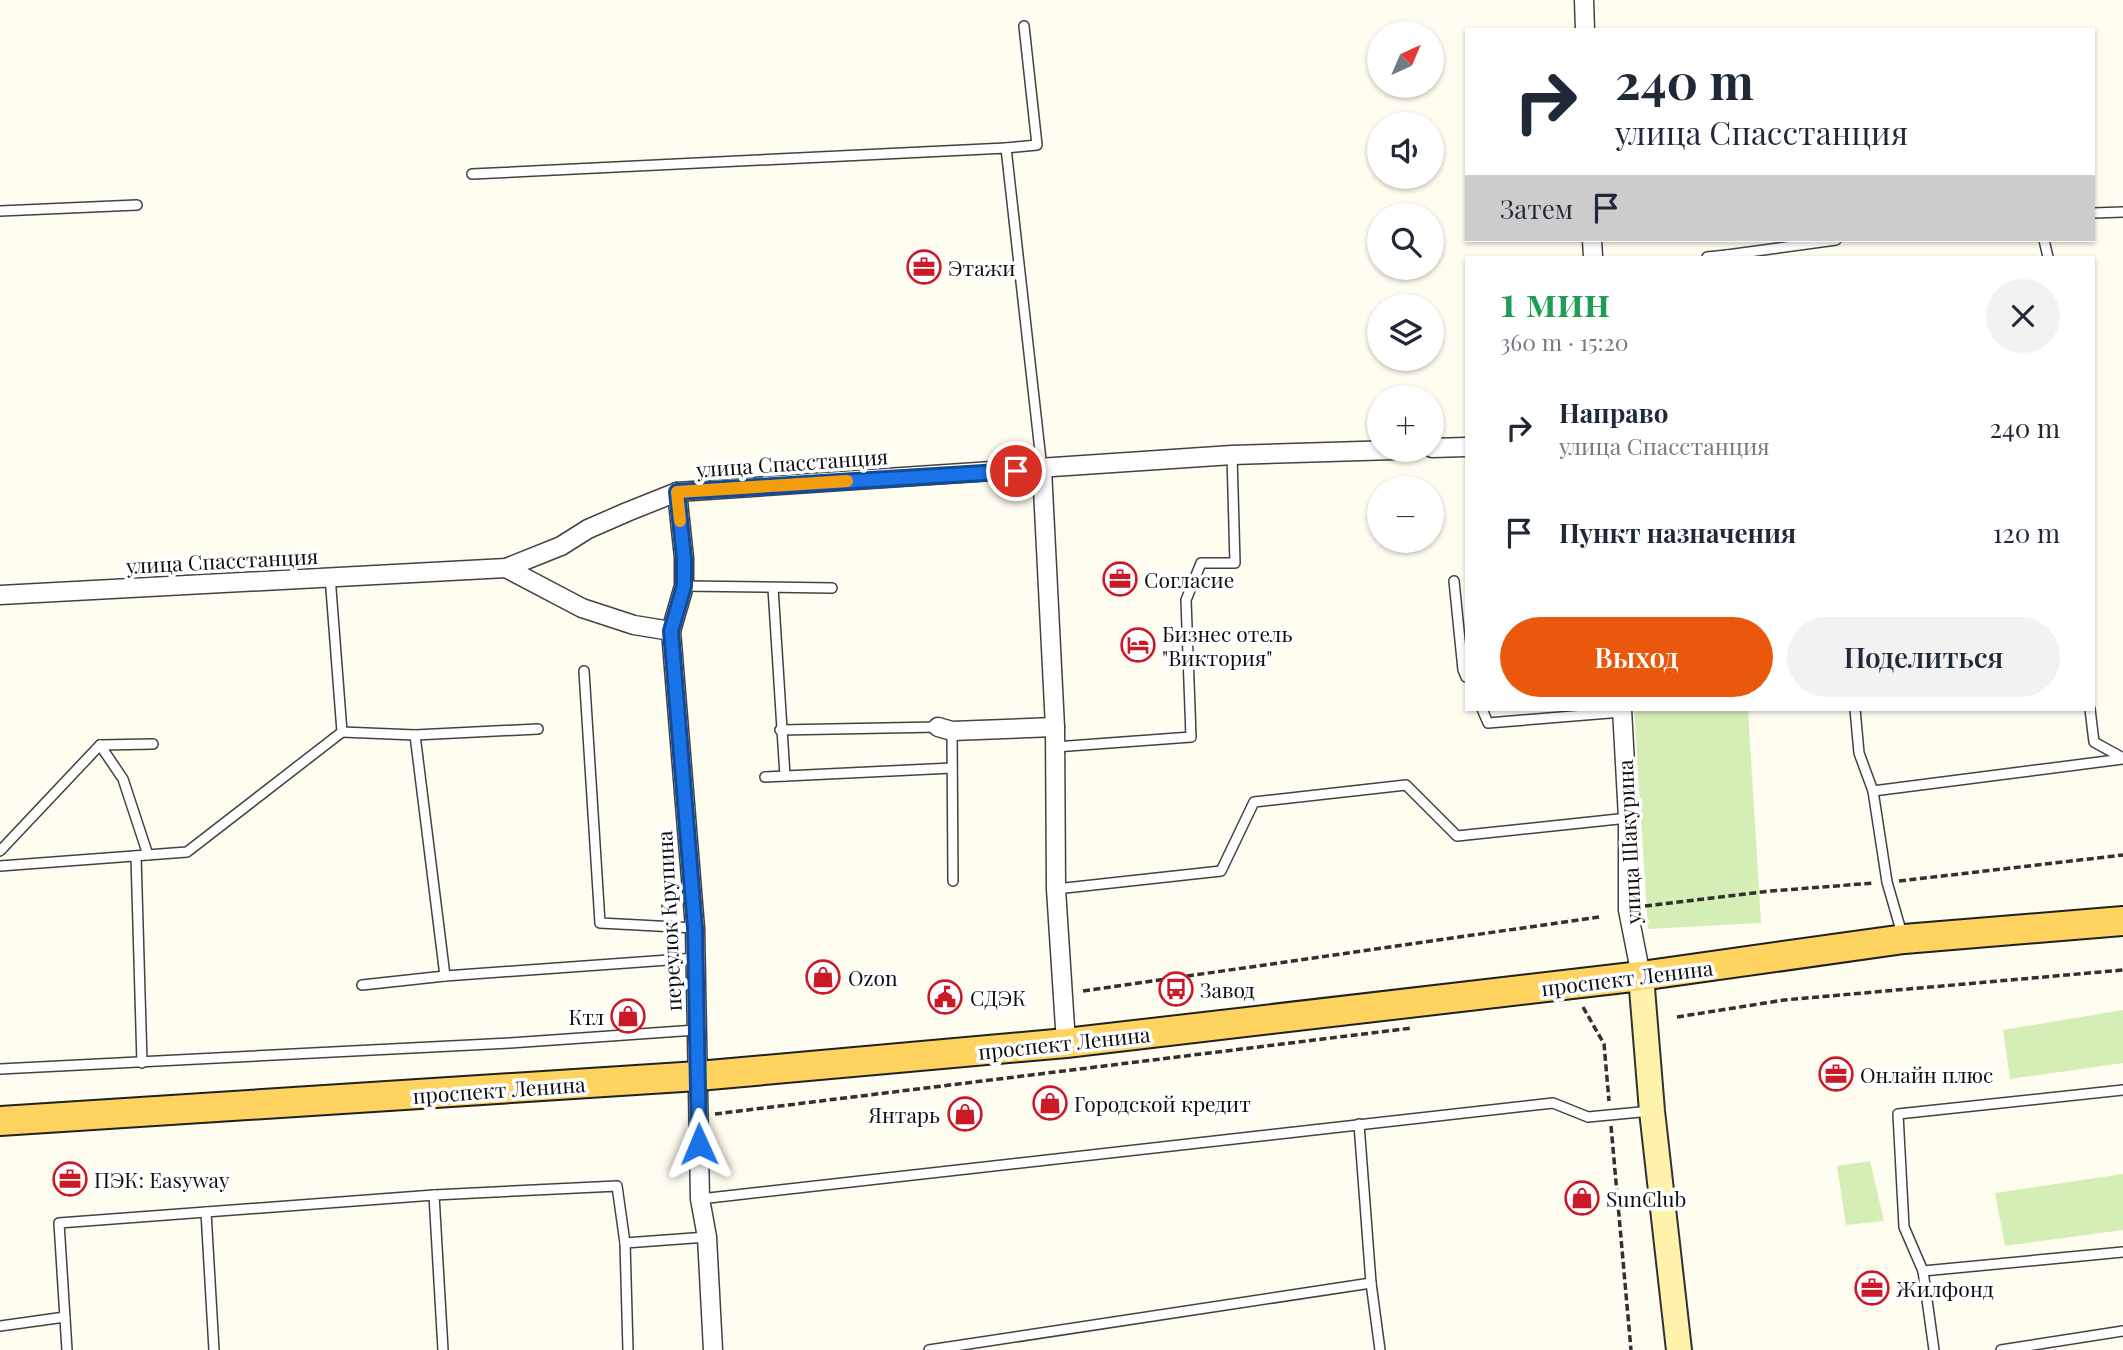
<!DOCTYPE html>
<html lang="ru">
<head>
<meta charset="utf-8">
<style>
  :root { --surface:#fff; --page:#f2f2f3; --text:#1f2937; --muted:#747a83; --accent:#ea580c }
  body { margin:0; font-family:"Playfair Display",serif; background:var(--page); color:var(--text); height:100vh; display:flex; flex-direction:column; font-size:26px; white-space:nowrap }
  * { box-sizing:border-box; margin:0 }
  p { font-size:23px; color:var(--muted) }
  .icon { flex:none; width:38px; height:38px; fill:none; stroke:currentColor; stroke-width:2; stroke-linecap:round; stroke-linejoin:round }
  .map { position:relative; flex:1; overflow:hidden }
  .panel { position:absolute; left:1465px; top:256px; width:630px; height:455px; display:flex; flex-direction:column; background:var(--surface); border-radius:0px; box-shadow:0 2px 5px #0004 }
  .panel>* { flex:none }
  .top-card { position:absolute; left:1465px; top:28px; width:630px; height:214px; border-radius:0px; box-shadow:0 2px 5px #0004; background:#fff; color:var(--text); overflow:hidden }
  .needle { width:46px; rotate:44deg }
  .fabs { position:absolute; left:1367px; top:21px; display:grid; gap:14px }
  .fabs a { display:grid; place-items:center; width:77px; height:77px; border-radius:50%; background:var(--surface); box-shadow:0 2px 5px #0004; font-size:35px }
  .pin { position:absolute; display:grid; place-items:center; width:60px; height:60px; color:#fff; margin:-30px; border:4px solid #fff; border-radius:50%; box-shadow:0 2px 7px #0007 }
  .me { position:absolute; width:77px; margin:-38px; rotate:359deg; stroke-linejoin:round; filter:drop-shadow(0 0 5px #0008) }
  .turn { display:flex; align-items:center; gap:24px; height:147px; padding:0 35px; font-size:32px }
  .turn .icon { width:91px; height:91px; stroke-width:2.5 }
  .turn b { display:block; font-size:49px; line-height:60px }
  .then { display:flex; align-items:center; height:66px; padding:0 35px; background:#0003; gap:14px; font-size:26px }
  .round { display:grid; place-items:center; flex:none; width:74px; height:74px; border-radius:37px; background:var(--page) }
  .summary { display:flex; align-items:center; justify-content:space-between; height:119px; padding:0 35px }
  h1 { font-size:42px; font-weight:600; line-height:52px; color:#1e9e55 }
  .button { display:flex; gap:14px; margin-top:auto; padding:14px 35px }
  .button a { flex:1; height:80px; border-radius:42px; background:var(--accent); color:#fff; font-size:28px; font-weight:600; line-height:80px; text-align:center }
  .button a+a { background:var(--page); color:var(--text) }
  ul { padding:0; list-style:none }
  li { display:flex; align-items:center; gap:21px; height:105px; padding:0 35px }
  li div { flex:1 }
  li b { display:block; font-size:26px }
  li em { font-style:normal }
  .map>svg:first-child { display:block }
</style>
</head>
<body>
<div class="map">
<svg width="2123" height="1350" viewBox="0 0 2123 1350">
  <rect width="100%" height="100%" fill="#fffcf0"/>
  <g fill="#d5eeb6">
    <polygon points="1634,709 1748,709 1761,923 1648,929"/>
    <polygon points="2123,1010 2123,1063 2010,1079 2003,1030"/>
    <polygon points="1870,1161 1884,1221 1846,1225 1837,1166"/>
    <polygon points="2123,1174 2123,1230 2005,1246 1995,1193"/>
  </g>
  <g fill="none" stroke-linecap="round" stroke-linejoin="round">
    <defs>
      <g id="lane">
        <polyline points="1006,148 1037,145 1024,26"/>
        <polyline points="472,174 1006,148 1042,469"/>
        <polyline points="0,211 137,205"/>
        <polyline points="2093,213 2123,212"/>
        <polyline points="2044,240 2048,257"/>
        <polyline points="1727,255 1836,240"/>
        <polyline points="1707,257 1727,255 1727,257"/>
        <polyline points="1454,581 1463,670 1466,677"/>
        <polyline points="684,586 832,588"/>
        <polyline points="773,588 785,776"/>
        <polyline points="584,671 600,923 695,928"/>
        <polyline points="1482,709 1488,723 1622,712"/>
        <polyline points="1855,709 1859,753 1873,791 1887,882 1902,934"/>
        <polyline points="2090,709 2094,742 2123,758"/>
        <polyline points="780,730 938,727"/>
        <polyline points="952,731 953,881"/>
        <polyline points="342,732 415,735 538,729"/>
        <polyline points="100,745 123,779 148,855"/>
        <polyline points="1055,747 1191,737 1186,600 1201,563 1235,563 1232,455"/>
        <polyline points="765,777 952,768"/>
        <polyline points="1873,791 2123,759"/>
        <polyline points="0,851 100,745 153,744"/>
        <polyline points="136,856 142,1063"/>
        <polyline points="0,866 187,852 342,732 330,576"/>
        <polyline points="1056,889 1221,871 1254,802 1406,785 1457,836 1628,818"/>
        <polyline points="445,976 696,958"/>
        <polyline points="362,985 445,976 415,735"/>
        <polyline points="0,1069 510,1043 696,1030"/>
        <polyline points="1359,1124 1371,1283 1380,1350"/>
        <polyline points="700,1199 1553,1103 1588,1117 1651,1111"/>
        <polyline points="206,1212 214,1350"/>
        <polyline points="1923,1271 2123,1252"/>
        <polyline points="0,1326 65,1317"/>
        <polyline points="67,1350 59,1223 434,1195"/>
        <polyline points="443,1350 434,1195 617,1186 625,1243"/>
        <polyline points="628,1350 625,1243 707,1237"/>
        <polyline points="929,1350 1371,1283"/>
        <polyline points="1934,1350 1923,1271 1904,1227 1898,1114 2123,1090"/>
        <polyline points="2001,1350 2123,1331"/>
      </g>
      <g id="street">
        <polyline points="1584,0 1585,30"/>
        <polyline points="1592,240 1593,257"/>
        <polyline points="1432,448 1466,447"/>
        <polyline points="1042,469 1055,727 1056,889 1066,1043"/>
        <polyline points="677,492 684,558 684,586 671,631 695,928 700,1199 707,1237 713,1350"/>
        <polyline points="506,568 582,608 634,625 671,631"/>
        <polyline points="0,595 506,568 561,546 588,529 627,512 677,492 1232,455 1394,450"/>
        <polyline points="1622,709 1628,818 1628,910 1641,976"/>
        <polyline points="938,727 952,731 1055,727"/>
      </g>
      <polyline id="secondary" points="1641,976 1652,1111 1679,1350"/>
      <polyline id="primary" points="0,1121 698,1076 1066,1043 1641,976 1904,939 2123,921"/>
    </defs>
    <use href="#lane" stroke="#424242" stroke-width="12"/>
    <use href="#street" stroke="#424242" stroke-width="21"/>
    <use href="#secondary" stroke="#313131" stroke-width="28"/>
    <use href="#primary" stroke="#202020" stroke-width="32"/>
    <g stroke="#313131" stroke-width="3.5" stroke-dasharray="7 3.5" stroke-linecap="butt">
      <polyline points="1899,881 2123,855"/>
      <polyline points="1645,906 1771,891 1874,883"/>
      <polyline points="1083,991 1599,917"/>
      <polyline points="1583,1007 1604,1044 1609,1101"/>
      <polyline points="1677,1017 1784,1000 2123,970"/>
      <polyline points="715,1114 1412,1028"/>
      <polyline points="1611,1126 1631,1350"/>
    </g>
    <use href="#lane" stroke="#fff" stroke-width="9"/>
    <use href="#street" stroke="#fff" stroke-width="18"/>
    <use href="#secondary" stroke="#fff3ab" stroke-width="24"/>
    <use href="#primary" stroke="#ffd360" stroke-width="28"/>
  </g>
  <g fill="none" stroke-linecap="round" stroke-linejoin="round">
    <defs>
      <polyline id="route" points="699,1144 695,928 671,631 684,586 684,558 677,492 1016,471"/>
    </defs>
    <use href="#route" stroke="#114b97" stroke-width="18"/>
    <use href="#route" stroke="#1a73e8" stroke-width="12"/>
    <polyline stroke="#f59e0b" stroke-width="12" points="680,521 677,492 847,481"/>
  </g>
  <defs>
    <symbol id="office-ring" viewBox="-11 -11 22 22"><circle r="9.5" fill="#fff" stroke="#cc1928" stroke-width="1.5"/><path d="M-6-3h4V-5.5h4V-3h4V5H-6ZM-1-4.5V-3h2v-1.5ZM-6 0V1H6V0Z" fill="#cc1928"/></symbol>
    <symbol id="hotel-ring" viewBox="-11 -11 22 22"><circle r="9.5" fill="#fff" stroke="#cc1928" stroke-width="1.5"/><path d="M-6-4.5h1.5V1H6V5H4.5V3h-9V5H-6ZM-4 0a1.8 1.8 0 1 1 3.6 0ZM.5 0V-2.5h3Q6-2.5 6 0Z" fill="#cc1928"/></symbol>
    <symbol id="shop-ring" viewBox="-11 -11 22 22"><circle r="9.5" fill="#fff" stroke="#cc1928" stroke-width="1.5"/><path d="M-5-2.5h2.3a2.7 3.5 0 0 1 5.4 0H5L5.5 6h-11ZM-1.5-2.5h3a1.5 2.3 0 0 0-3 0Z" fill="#cc1928"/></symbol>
    <symbol id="bus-ring" viewBox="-11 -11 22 22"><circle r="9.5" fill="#fff" stroke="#cc1928" stroke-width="1.5"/><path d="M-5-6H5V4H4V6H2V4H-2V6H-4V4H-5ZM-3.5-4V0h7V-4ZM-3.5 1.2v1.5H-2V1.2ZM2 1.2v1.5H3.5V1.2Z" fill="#cc1928"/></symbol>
    <symbol id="civic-ring" viewBox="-11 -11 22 22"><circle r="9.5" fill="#fff" stroke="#cc1928" stroke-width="1.5"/><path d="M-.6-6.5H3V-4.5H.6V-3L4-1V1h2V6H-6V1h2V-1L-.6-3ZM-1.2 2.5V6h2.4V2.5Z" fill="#cc1928"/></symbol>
  </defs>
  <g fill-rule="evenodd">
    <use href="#office-ring" x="905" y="248" width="38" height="38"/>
    <use href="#office-ring" x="1101" y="560" width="38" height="38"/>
    <use href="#hotel-ring" x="1119" y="626" width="38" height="38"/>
    <use href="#shop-ring" x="804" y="958" width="38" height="38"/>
    <use href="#bus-ring" x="1157" y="970" width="38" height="38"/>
    <use href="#civic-ring" x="926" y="978" width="38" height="38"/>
    <use href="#shop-ring" x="609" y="997" width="38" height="38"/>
    <use href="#office-ring" x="1817" y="1055" width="38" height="38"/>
    <use href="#shop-ring" x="1031" y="1084" width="38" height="38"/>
    <use href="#shop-ring" x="946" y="1095" width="38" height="38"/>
    <use href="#office-ring" x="51" y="1160" width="38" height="38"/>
    <use href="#shop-ring" x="1563" y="1179" width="38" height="38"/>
    <use href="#office-ring" x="1853" y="1269" width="38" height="38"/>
  </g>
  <g text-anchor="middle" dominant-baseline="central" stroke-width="7" stroke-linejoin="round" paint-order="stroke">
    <g font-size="21" fill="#0f0f0f" stroke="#fff" text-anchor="start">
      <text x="948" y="267">Этажи</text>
      <text x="1144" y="579">Согласие</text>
      <text x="1162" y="633">Бизнес отель<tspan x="1162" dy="24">"Виктория"</tspan></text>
      <text x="848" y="977">Ozon</text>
      <text x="1200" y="989">Завод</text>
      <text x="970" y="997">СДЭК</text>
      <text x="604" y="1016" text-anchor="end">Ктл</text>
      <text x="1860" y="1074">Онлайн плюс</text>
      <text x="1074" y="1103">Городской кредит</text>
      <text x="940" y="1114" text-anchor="end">Янтарь</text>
      <text x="94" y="1179">ПЭК: Easyway</text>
      <text x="1606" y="1198">SunClub</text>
      <text x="1896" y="1288">Жилфонд</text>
    </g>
    <g font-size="21" fill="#0f0f0f" stroke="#fff">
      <text transform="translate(792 462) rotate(-4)">улица Спасстанция</text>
      <text transform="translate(222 560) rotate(-3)">улица Спасстанция</text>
      <text transform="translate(1628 842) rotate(-93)">улица Шакурина</text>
      <text transform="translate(668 921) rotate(-93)">переулок Крупина</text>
      <text transform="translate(1627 977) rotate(-7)">проспект Ленина</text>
      <text transform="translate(1064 1042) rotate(-6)">проспект Ленина</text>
      <text transform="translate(499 1089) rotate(-4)">проспект Ленина</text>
    </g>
  </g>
</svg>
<div class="fabs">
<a><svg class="needle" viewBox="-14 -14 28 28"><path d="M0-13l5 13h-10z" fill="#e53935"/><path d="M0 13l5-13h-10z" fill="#747a83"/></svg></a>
<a><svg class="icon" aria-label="sound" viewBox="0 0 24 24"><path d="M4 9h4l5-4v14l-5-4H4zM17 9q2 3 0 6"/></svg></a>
<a><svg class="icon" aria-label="search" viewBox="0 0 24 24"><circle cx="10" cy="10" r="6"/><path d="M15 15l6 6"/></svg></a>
<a><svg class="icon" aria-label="layers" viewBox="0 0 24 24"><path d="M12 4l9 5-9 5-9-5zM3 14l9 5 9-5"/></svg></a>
<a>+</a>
<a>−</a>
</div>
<div class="pin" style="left:1016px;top:471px;background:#d93025"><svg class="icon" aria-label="arrive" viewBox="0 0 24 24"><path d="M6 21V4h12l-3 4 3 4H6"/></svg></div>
<svg class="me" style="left:699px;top:1144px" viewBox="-20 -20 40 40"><path d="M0-17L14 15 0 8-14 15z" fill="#1a73e8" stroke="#fff" stroke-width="4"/></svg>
<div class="top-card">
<div class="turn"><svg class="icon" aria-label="right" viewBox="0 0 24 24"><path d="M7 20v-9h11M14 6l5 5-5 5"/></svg><div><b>240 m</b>улица Спасстанция</div></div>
<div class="then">Затем<svg class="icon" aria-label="arrive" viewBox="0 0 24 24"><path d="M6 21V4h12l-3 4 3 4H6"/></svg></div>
</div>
<section class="panel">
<div class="summary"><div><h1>1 мин</h1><p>360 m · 15:20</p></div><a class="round"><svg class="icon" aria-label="close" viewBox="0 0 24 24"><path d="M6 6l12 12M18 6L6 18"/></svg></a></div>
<ul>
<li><svg class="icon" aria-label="right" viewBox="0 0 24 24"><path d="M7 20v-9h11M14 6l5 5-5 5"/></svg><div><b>Направо</b><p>улица Спасстанция</p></div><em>240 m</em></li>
<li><svg class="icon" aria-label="arrive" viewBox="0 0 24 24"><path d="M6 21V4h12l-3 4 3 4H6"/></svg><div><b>Пункт назначения</b></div><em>120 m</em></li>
</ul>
<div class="button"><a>Выход</a><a>Поделиться</a></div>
</section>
</div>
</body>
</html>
